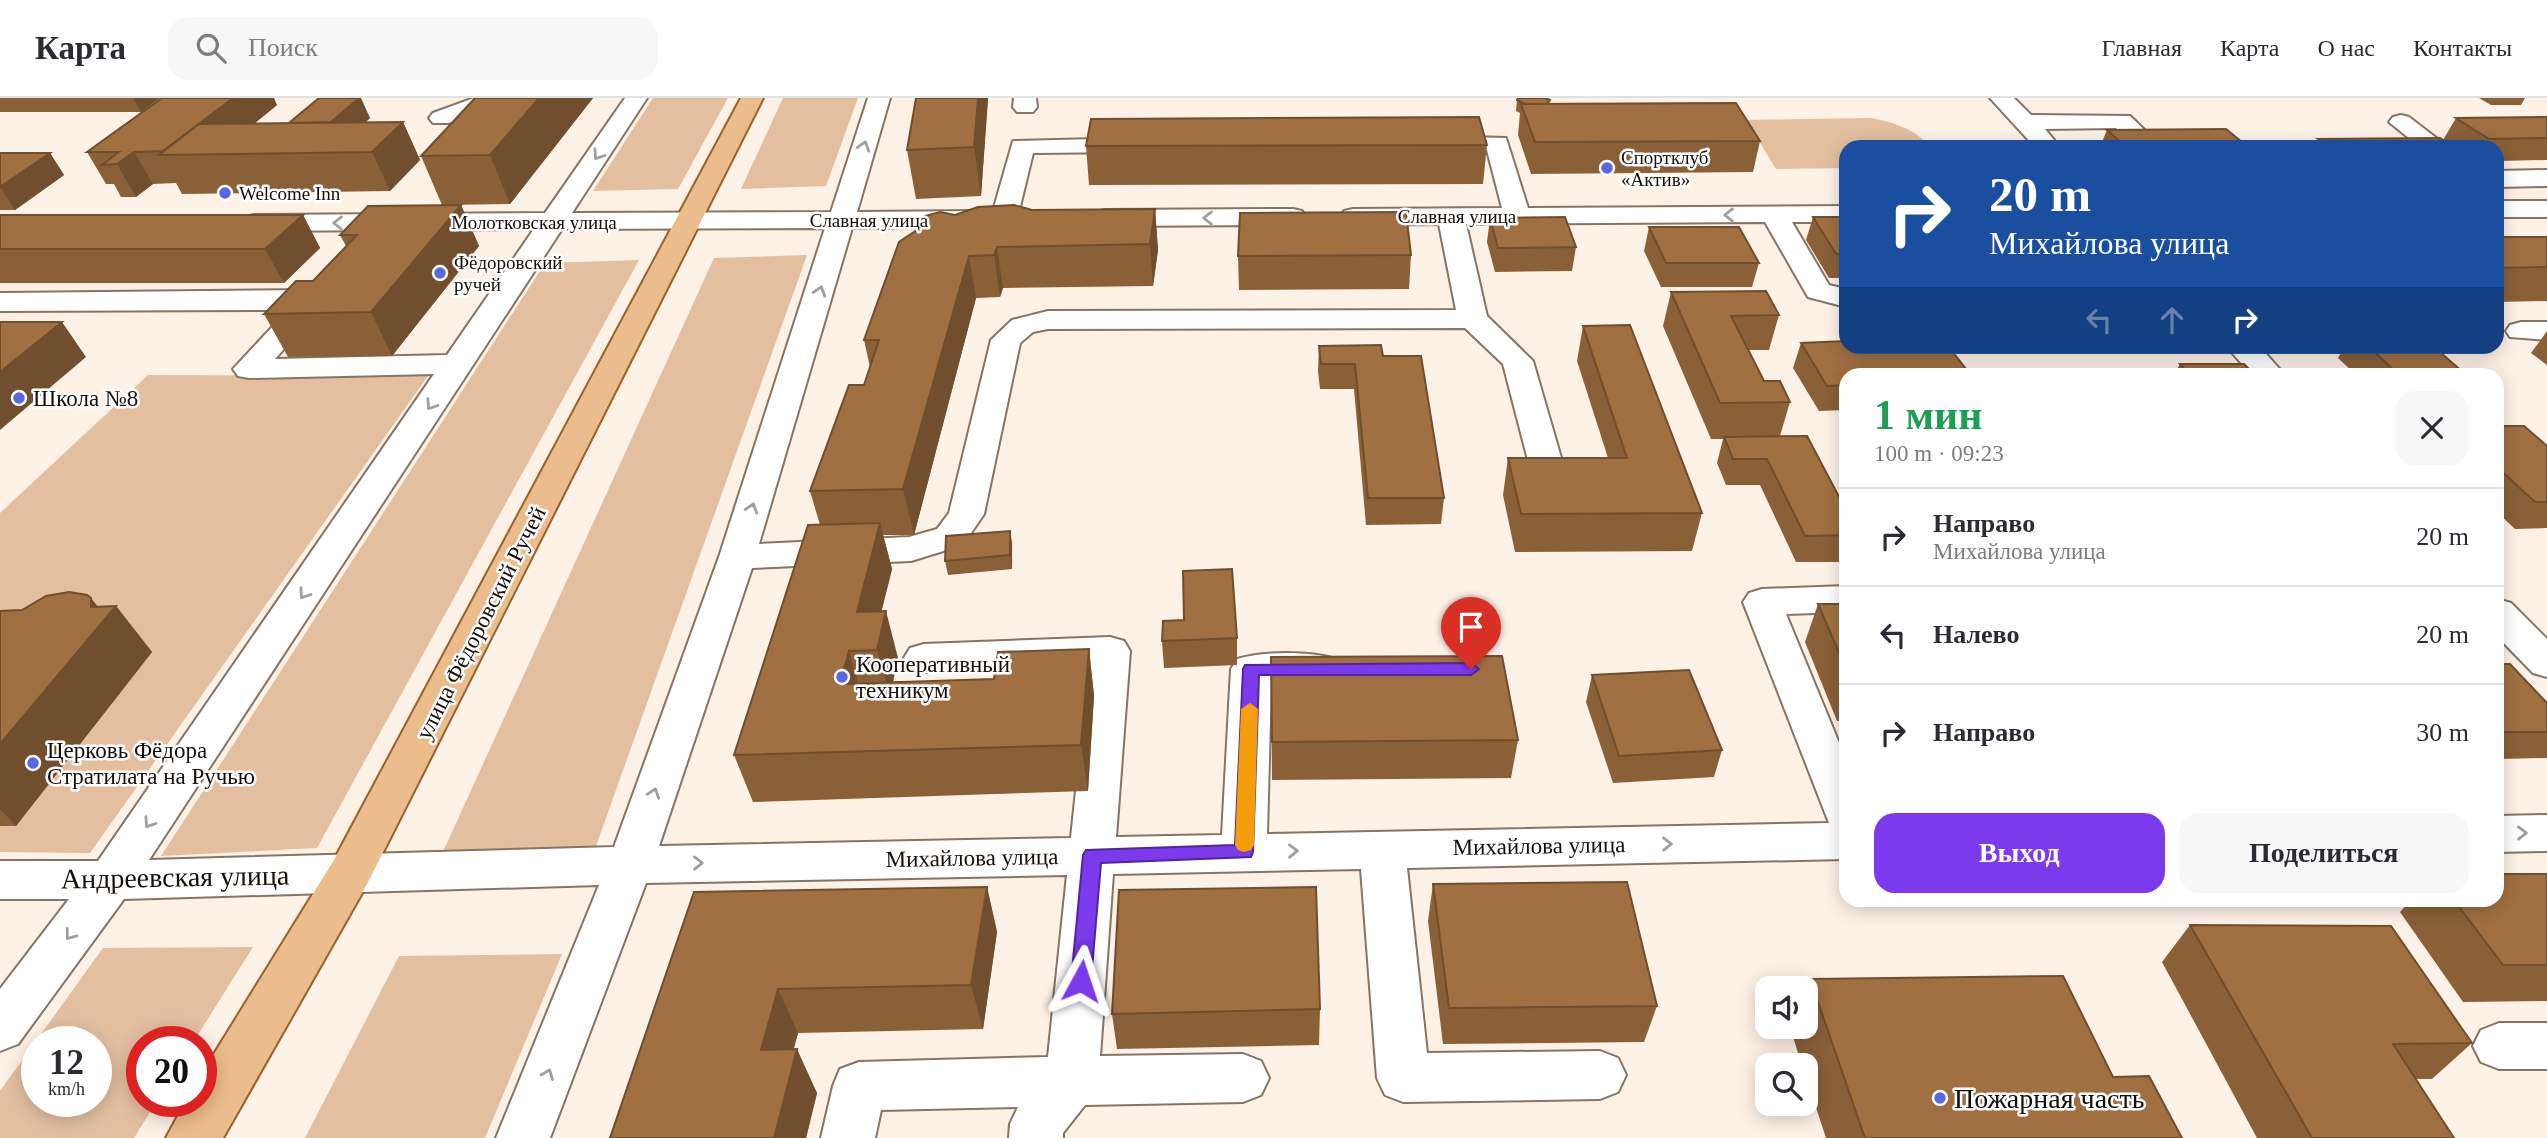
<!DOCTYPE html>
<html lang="ru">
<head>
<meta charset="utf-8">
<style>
  :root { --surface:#fff; --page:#f7f7f7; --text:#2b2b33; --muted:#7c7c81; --line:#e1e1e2; --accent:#7c3aed }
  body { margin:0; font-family:"Times New Roman",serif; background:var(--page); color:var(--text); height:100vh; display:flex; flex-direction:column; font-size:26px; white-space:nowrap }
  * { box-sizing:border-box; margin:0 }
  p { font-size:23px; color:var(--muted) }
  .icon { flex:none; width:38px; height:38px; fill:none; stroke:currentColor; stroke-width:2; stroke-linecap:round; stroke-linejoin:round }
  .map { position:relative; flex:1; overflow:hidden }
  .drawer { position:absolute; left:1839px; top:270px; width:665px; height:539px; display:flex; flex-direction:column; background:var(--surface); border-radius:21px; box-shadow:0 4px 18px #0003 }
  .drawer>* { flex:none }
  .guide { position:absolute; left:1839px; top:42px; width:665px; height:214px; border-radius:21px; box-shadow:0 4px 18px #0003; background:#1a4fa0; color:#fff; overflow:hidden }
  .buttons { position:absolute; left:1755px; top:878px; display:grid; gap:14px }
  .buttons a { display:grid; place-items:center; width:63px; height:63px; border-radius:14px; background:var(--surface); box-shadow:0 4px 18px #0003; font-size:35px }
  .speed { position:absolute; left:21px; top:928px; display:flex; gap:14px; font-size:35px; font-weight:700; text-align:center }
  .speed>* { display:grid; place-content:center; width:91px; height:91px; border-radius:50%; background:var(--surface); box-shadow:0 4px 18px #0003; line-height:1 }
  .speed small { font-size:18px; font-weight:400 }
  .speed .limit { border:10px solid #d22; background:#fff; color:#111 }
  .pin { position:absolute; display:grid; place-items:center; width:60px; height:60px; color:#fff; margin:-72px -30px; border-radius:50% 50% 50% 0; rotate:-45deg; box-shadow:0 0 7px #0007 }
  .pin .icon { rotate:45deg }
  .me { position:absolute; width:77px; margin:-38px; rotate:5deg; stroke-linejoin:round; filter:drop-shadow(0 0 5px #0008) }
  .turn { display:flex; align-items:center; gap:24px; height:147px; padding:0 35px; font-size:32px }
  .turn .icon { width:91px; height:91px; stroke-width:2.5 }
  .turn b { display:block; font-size:49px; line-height:60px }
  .lanes { display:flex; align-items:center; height:66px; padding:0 35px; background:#0003; justify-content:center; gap:35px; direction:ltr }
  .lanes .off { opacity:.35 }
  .round { display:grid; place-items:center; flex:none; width:74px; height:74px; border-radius:21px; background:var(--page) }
  .head { display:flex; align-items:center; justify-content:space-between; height:119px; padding:0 35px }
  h1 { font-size:42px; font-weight:700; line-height:52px; color:#1e9e55 }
  .cta { display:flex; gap:14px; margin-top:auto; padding:14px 35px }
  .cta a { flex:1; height:80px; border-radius:21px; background:var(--accent); color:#fff; font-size:28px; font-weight:700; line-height:80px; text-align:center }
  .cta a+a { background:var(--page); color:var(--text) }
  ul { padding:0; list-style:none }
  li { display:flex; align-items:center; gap:21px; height:98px; padding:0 35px; border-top:2px solid var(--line) }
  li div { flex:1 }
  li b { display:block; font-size:26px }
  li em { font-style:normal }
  header { display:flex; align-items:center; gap:42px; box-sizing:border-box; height:98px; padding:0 35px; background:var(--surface); border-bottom:2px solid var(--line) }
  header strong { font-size:33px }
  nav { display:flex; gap:38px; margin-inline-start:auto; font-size:24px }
  .search { width:490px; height:63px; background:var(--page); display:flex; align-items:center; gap:18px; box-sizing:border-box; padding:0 24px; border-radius:21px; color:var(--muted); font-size:26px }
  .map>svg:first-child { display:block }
</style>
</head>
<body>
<header>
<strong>Карта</strong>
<div class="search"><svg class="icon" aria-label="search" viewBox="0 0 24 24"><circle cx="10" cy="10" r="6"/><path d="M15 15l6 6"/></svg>Поиск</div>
<nav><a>Главная</a><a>Карта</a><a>О нас</a><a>Контакты</a></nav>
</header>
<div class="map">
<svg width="2547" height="1040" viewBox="0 0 2547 1040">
  <rect width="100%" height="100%" fill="#fef1e6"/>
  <g fill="#e3bfa0" fill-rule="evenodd">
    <polygon points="653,0 728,0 678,91 593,93"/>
    <polygon points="783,0 858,0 826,88 741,91"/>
    <path d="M1871,20C1892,24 1917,31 1929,49H1846V70L1776,71L1746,22Z"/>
    <polygon points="807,157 596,748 442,756 714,160"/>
    <polygon points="639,162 317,750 161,758 545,165"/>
    <polygon points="148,277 428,278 90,755 0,754 0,415"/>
    <path d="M253,849L194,943H142V1003H157L134,1040H0V993L103,850ZM37,943H96V1003H37Z"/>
    <polygon points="562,856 485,1040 305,1040 399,858"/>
  </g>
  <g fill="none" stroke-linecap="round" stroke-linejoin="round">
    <defs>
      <g id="minor">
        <polygon points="474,0 506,0 503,5 449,25 433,25 429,20 433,15"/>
        <path d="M625,0H647L572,115L831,114L868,0H890L857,114L978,113L987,115L991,120L1013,43L1136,40L1145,42L1148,47L1145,52L1136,54L1033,55L1017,121L1013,127L1004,129L995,127L991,121L987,127L978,129L852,130L759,446L909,439L937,431L949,415L991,242L1012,222L1048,213L1456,212L1439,126L1353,127L1344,125L1340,119L1344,113L1353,111L1502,110L1487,52L1425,50L1422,45L1425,40L1434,38L1506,40L1528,110L1846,108V124H1792L1829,187L1846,191V209L1808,199L1765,124L1466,126L1487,218L1533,263L1564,370L1559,377L1547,380L1535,377L1530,370L1503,266L1465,230L1048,231L1033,234L1020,245L984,416L963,447L911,463L752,470L659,748L1071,740L1089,568L924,574L910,570L904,560L910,550L924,546L1110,539L1124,543L1130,553L1116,739L1222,737L1231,571L1237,561C1263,553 1310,553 1336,561L1342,571L1336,581L1322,585H1271L1267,736L1829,725L1743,504L1749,495L1762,491L1846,488V514L1786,516L1846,662V761L1407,770L1427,955L1600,953L1618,960L1626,977L1618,994L1600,1001L1403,1004L1385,997L1377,980L1361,771L1113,776L1100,958L1243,956L1261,963L1269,980L1261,997L1243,1004L1085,1007L1063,1035V1040H1009L1010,1026L1018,1009L881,1012L875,1040H821L833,988L840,971L859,964L1048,959L1067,777L646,785L550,1040H496L599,787L124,801L18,946L0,953V891L69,801H0V763H98L434,276L249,280L238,278L233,271L288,212L0,213V195L314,192L324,195L328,201L275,261L447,257L534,131L254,133L245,131L241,125L245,119L254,117L545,115ZM825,130L719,459L614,749L149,762L562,131Z"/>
        <polygon points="1014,0 1036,0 1037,9 1033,14 1017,14 1013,9"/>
        <polygon points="1990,0 2014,0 2031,17 2130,18 2160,47 2136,49 2116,30 2045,31 2054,42 2051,47 2033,47"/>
        <polygon points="2401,17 2409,19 2448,49 2420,49 2389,24 2393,19"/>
        <polygon points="2547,72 2547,88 2497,89 2497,73"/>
        <rect x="2497" y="103" width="50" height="16"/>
        <polygon points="1293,111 1302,113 1306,119 1302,125 1293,127 1105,128 1096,126 1092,120 1096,114 1105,112"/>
        <polygon points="2521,224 2547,224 2547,242 2510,239 2506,233 2510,227"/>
        <polygon points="2226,248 2259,248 2284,276 2251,276"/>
        <polygon points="2497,501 2511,505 2547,541 2547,579 2533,575 2497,538"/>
        <polygon points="2547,717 2547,753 2497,754 2497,718"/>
        <polygon points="2499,925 2547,925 2547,971 2499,971 2481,964 2473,948 2481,932"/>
      </g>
      <polygon id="major" points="741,0 763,0 366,788 223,1040 166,1040 186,1003 201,1003 201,977 334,762"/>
    </defs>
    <use href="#minor" stroke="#867464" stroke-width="4"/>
    <use href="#major" stroke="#98622c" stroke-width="4"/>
    <use href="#minor" fill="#fff" fill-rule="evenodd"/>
    <use href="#major" fill="#ebbc8c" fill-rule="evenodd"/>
  </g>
  <g fill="#8a6039">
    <polygon points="0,0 160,0 141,14 0,14"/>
    <polygon points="475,0 593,0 510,106 442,107 421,58"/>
    <polygon points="988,0 981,98 916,101 907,52"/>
    <polygon points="2479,0 2525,0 2521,7 2491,7"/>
    <polygon points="1517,2 1550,2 1549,6 1760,43 1753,74 1531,76 1518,37 1520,15 1516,13"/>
    <polygon points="277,7 255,25 289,25 370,20 366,24 403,24 420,62 390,93 182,96 176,85 153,86 136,99 121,99 114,86 106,86 87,54"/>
    <polygon points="2547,19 2547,62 2497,63 2497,49 2454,49 2443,42 2456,20"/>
    <polygon points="2107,32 2248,49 2100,49"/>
    <polygon points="2318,41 2454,49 2314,49"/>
    <polygon points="1487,47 1483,86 1089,87 1086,48"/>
    <polygon points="0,55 50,55 64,77 15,112 0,112"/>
    <polygon points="461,107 479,148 392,258 288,259 264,216 313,183 346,148 340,137"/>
    <polygon points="1155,111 1158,152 1153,188 1003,190 1000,199 976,200 914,437 883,437 892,471 881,514 898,560 893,584 994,581 1089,551 1094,598 1088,693 753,704 734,657 820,427 810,393 864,287 870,269 864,242 955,117 1032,112"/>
    <polygon points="0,117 303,117 320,150 284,185 0,185"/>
    <polygon points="1813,119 1846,119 1846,180 1829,180 1806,142"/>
    <polygon points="1490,120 1576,149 1572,173 1495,174 1487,144"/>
    <polygon points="1649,129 1759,165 1752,189 1661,189 1644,153"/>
    <polygon points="2497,139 2547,139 2547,203 2497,204"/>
    <polygon points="1411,157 1409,191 1239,192 1238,158"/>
    <polygon points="1671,194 1779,217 1769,252 1748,252 1764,283 1790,304 1780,338 1846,412 1846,464 1796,464 1760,387 1726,387 1717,365 1723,341 1711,341 1663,228"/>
    <polygon points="1583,228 1702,415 1692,453 1515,454 1503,397 1508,360 1608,360 1577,263"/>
    <polygon points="2547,233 2547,267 2531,255"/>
    <polygon points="1801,245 1846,276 1846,312 1819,313 1793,270"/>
    <polygon points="1319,248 1383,258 1444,400 1441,426 1366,427 1354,291 1320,291 1318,273"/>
    <polygon points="2095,248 2195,248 2192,253 2100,254"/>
    <polygon points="2345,248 2433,248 2465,276 2355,276 2338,260"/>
    <polygon points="2180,266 2254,276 2174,276"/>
    <polygon points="2497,328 2547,348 2547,430 2515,431 2497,414"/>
    <polygon points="1010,433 1012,446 1012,471 948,477 945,463"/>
    <polygon points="1818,506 1846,506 1846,623 1837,623 1805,544"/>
    <polygon points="98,508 116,508 152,554 16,728 0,728 0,513"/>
    <polygon points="1237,540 1237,567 1164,570 1162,543"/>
    <polygon points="1271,559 1518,642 1511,680 1272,682"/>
    <polygon points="2497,566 2547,605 2547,660 2497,661"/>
    <polygon points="1592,577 1722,652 1714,679 1613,685 1586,604"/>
    <polygon points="2547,776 2547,903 2463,904 2400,814 2411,802 2497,802"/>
    <polygon points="1433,786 1657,908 1644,944 1443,946 1428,823"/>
    <polygon points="987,789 997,834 983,931 798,935 793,951 817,995 806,1040 610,1040 694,794"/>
    <polygon points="2190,827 2472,945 2432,981 2416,981 2454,1040 2257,1040 2162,864"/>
    <polygon points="1810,881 2113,979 2182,1040 1826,1040 1806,979 1806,968 1802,968 1790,929 1806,929 1806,891"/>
    <polygon points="1320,911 1319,947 1117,951 1112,916"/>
  </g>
  <g fill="#704e2e">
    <polygon points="133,0 160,0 141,14"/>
    <polygon points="233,0 274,0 277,7 217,56 189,33"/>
    <polygon points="359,0 361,0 370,20 339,48 329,26"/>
    <polygon points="539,0 593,0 510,106 490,57"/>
    <polygon points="978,0 988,0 981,98 974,49"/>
    <polygon points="403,24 420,62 390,93 372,54"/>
    <polygon points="134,54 153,86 136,99 117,66"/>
    <polygon points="50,55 64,77 15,112 0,89"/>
    <polygon points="461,107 479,148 392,258 371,214"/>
    <polygon points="1155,111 1158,152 1153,188 1150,146"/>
    <polygon points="303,117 320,150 284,185 265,151"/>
    <polygon points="997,149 1003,190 1000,199 994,157"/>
    <polygon points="969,158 976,200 914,437 903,391"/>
    <polygon points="62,224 86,259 0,332 0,274"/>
    <polygon points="880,425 892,471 872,552 857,514"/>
    <polygon points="1010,433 1012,446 1012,471 1010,457"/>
    <polygon points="91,500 106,519 116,508 152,554 16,728 0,711 0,646 91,509"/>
    <polygon points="886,513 898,560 890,598 877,552"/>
    <polygon points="1089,551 1094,598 1088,693 1081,647"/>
    <polygon points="849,553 862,599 840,586"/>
    <polygon points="987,789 997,834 983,931 971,887"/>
    <polygon points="778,891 798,935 782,996 761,952"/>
    <polygon points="797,951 817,995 806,1040 774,1040"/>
  </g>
  <g fill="#a07042" stroke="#704e2e" stroke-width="2">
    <polygon points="162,0 233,0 163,53 134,54 117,66 102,67 119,54 87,54"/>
    <polygon points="319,0 359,0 331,24 289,25"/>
    <polygon points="475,0 539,0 490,57 421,58"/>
    <polygon points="916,0 978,0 974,49 907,52"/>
    <polygon points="1518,0 1545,0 1550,2 1547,6 1525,6 1517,2"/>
    <polygon points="1736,5 1760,43 1535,44 1521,6"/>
    <polygon points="1479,19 1487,47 1086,48 1091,21"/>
    <polygon points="2547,19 2547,40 2489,41 2456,20"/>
    <polygon points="403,24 372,54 159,57 199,26"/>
    <polygon points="2226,31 2248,49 2126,49 2107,32"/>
    <polygon points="2440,40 2454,49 2329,49 2318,41"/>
    <polygon points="0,55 50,55 0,89"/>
    <polygon points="461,107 371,214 264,216 296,183 313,183 357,137 340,137 368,108"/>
    <polygon points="1014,107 1032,112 1155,111 1150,146 997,149 994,157 969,158 903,391 810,393 849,287 864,287 879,242 864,242 899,144 923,128 925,118 940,114 955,117 978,109"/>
    <polygon points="1406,114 1411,157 1238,158 1240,115"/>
    <polygon points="0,117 303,117 265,151 0,151"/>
    <polygon points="1565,119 1576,149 1498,150 1490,120"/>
    <polygon points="1813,119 1846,119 1846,156 1836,156"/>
    <polygon points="1649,129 1739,129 1759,165 1666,165"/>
    <polygon points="2497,139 2547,139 2547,169 2497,170"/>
    <polygon points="1766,193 1779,217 1731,218 1764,283 1780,283 1790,304 1720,305 1671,194"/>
    <polygon points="0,224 62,224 0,274"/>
    <polygon points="1630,227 1702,415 1521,416 1508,360 1627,360 1583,228"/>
    <polygon points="1846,243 1846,248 1948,248 1970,276 1846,276 1846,287 1827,288 1801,245"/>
    <polygon points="1381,247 1383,258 1421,258 1444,400 1368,400 1355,266 1321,266 1319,248"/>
    <polygon points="2368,248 2433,248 2465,276 2398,276"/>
    <polygon points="2180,266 2244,266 2254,276 2189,276"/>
    <polygon points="2497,328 2524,328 2547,348 2547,404 2535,404 2497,369"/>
    <polygon points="1807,338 1846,412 1846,437 1805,438 1767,361 1733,361 1724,339"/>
    <polygon points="880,425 857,514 886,513 877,552 849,553 840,586 994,581 998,554 1089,551 1081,647 734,657 808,427"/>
    <polygon points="1010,433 1010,457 945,463 946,438"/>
    <polygon points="1232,471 1237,540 1162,543 1163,523 1184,522 1183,473"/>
    <polygon points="69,494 87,497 91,500 91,509 116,508 0,646 0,513 22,512 46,498"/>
    <polygon points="1818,506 1846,506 1846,571"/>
    <polygon points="1502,558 1518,642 1272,644 1271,559"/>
    <polygon points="2497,566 2510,566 2547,605 2547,634 2497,634"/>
    <polygon points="1689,572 1722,652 1619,658 1592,577"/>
    <polygon points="2497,776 2547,776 2547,867 2503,867 2454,802 2497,802"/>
    <polygon points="1627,784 1657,908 1449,910 1433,786"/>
    <polygon points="987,789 971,887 778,891 761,952 797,951 774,1040 610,1040 694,794"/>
    <polygon points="1316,789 1320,911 1112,916 1119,792"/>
    <polygon points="2190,827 2391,828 2472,945 2393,946 2454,1040 2312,1040"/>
    <polygon points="2063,878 2113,979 2149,978 2182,1040 1865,1040 1810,881"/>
  </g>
  <defs><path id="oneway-chevron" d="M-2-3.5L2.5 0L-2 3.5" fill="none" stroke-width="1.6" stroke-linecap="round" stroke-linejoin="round" transform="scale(1.75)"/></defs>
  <g stroke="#a19f9c">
    <use href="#oneway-chevron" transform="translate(864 48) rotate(-73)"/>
    <use href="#oneway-chevron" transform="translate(598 57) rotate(124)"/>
    <use href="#oneway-chevron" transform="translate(1729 117) rotate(180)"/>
    <use href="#oneway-chevron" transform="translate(1208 120) rotate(180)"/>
    <use href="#oneway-chevron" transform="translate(338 125) rotate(180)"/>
    <use href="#oneway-chevron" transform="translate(820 193) rotate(-73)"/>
    <use href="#oneway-chevron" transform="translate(431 307) rotate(124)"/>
    <use href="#oneway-chevron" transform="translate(752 410) rotate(-73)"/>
    <use href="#oneway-chevron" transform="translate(304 496) rotate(124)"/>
    <use href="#oneway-chevron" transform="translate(654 695) rotate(-71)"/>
    <use href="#oneway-chevron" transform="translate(149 725) rotate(124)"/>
    <use href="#oneway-chevron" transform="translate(2522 735) rotate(-1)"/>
    <use href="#oneway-chevron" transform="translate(1667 746) rotate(-1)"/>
    <use href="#oneway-chevron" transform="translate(1293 753) rotate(-1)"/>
    <use href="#oneway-chevron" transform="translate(698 765) rotate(-1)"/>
    <use href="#oneway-chevron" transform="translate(70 837) rotate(127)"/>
    <use href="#oneway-chevron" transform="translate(548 976) rotate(-69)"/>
  </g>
  <polygon fill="#7c3aed" stroke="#51269a" stroke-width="2" points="1471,565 1479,571 1471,577 1259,577 1253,754 1251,759 1101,765 1091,883 1088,889 1081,891 1074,889 1071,883 1083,757 1086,752 1235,747 1243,571 1245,567"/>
  <polygon fill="#f59e0b" points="1250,605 1258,611 1254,747 1251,752 1244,754 1238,752 1235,747 1241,611"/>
  <g fill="#5869e0" stroke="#fff" stroke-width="2.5">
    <circle cx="1607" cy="70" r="7"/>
    <circle cx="225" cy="95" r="7"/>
    <circle cx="440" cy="175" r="7"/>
    <circle cx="19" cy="300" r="7"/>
    <circle cx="842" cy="579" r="7"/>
    <circle cx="33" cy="665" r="7"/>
    <circle cx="1940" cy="1000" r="7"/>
  </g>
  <g text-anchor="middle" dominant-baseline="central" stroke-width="5" stroke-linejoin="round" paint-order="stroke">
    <g font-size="19" fill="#150e08" stroke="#fff" text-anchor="start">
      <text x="1621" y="59">Спортклуб<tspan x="1621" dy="22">«Актив»</tspan></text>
      <text x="239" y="95">Welcome Inn</text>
      <text x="454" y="164">Фёдоровский<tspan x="454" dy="22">ручей</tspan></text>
    </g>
    <g font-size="19" fill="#150e08" stroke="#fff">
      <text x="1457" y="118">Славная улица</text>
      <text x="869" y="122">Славная улица</text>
      <text x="534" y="124">Молотковская улица</text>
    </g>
    <g font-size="23" fill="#150e08" stroke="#fff" text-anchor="start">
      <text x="33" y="300">Школа №8</text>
      <text x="856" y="566">Кооперативный<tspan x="856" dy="26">техникум</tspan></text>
      <text x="47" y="652">Церковь Фёдора<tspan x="47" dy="26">Стратилата на Ручью</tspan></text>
    </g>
    <g font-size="23" fill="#150e08" stroke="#fff">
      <text transform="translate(481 525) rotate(-63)">улица Фёдоровский Ручей</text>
      <text transform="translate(1539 748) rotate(-1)">Михайлова улица</text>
      <text transform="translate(972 760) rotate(-1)">Михайлова улица</text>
    </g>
    <g font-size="28" fill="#150e08" stroke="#fff">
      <text transform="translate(175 779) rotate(-1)">Андреевская улица</text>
    </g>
    <g font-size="28" fill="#150e08" stroke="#fff" text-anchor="start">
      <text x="1954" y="1000">Пожарная часть</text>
    </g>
  </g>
</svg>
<div class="buttons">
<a><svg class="icon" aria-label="sound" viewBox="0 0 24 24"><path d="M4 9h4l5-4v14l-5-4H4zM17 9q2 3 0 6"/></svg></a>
<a><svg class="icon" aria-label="search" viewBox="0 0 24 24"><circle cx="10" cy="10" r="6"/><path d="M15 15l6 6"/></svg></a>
</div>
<div class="speed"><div>12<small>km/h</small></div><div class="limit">20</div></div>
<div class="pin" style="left:1471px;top:571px;background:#d93025"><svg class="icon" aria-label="arrive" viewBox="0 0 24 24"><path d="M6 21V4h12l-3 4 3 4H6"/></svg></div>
<svg class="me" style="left:1081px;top:883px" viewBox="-20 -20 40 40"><path d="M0-17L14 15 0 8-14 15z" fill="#7c3aed" stroke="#fff" stroke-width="4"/></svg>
<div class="guide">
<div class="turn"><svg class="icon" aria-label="right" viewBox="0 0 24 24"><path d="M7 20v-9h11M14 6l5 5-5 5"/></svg><div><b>20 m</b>Михайлова улица</div></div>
<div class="lanes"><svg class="icon off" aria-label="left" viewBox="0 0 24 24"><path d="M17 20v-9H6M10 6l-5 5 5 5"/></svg><svg class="icon off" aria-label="ahead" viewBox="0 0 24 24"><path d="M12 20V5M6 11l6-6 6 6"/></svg><svg class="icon" aria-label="right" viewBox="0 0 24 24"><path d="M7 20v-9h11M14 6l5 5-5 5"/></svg></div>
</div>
<section class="drawer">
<div class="head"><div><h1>1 мин</h1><p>100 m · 09:23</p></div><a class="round"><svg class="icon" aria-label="close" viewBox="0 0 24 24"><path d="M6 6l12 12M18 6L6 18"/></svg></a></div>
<ul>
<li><svg class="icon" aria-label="right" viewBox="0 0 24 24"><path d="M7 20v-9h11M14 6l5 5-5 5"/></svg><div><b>Направо</b><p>Михайлова улица</p></div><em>20 m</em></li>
<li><svg class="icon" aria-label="left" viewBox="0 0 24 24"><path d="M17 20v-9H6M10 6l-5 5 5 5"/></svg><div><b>Налево</b></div><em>20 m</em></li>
<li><svg class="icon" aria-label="right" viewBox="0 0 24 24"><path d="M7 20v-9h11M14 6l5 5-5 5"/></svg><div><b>Направо</b></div><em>30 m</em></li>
</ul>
<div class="cta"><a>Выход</a><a>Поделиться</a></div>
</section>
</div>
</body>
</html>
